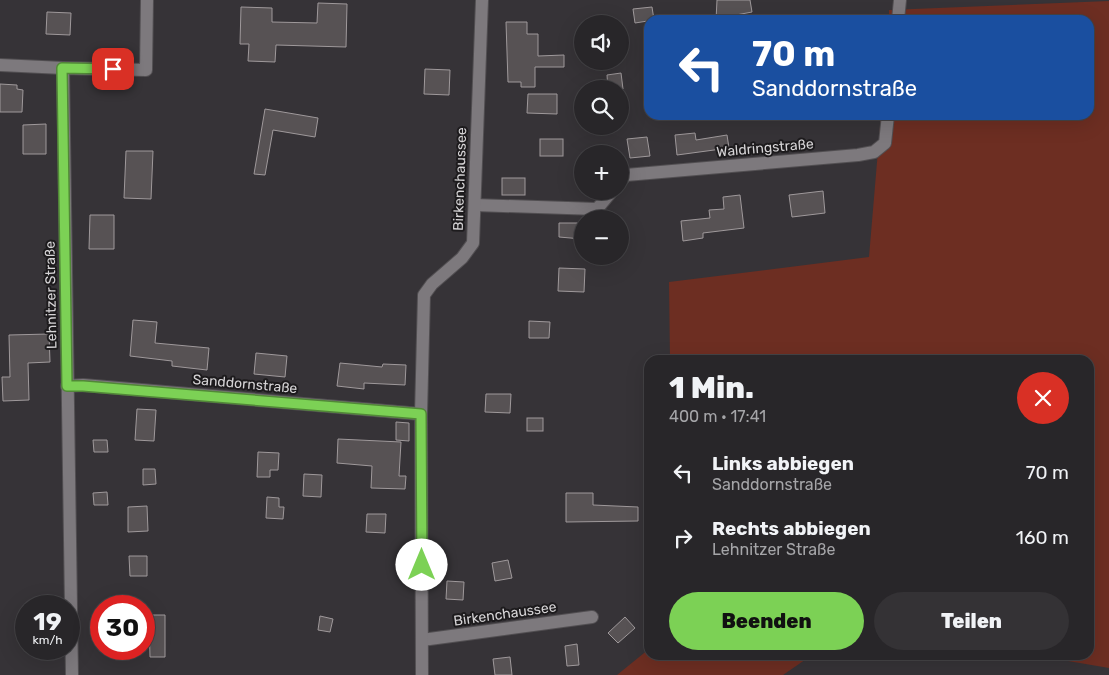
<!DOCTYPE html>
<html lang="de">
<head>
<meta charset="utf-8">
<style>
  :root { --surface:#282629; --page:#343235; --text:#f1f3f6; --muted:#a5a5a8; --line:#444346; --accent:#7cd155 }
  body { margin:0; font-family:Rubik,sans-serif; background:var(--page); color:var(--text); height:100vh; display:flex; flex-direction:column; font-size:19px; white-space:nowrap }
  * { box-sizing:border-box; margin:0 }
  p { font-size:16px; color:var(--muted) }
  .icon { flex:none; width:28px; height:28px; fill:none; stroke:currentColor; stroke-width:2; stroke-linecap:round; stroke-linejoin:round }
  .map { position:relative; flex:1; overflow:hidden }
  .drawer { position:absolute; left:644px; top:355px; width:450px; height:305px; display:flex; flex-direction:column; background:var(--surface); border-radius:15px; box-shadow:0 5px 20px #0002,0 0 0 1px var(--line) }
  .drawer>* { flex:none }
  .top-card { position:absolute; left:644px; top:15px; width:450px; height:105px; border-radius:15px; box-shadow:0 5px 20px #0002,0 0 0 1px var(--line); background:#1a4fa0; color:#fff; overflow:hidden }
  .controls { position:absolute; left:574px; top:15px; display:grid; gap:10px }
  .controls a { display:grid; place-items:center; width:55px; height:55px; border-radius:50%; background:var(--surface); box-shadow:0 5px 20px #0002,0 0 0 1px var(--line); font-size:25px }
  .speed { position:absolute; left:15px; top:595px; display:flex; gap:10px; font-size:25px; font-weight:700; text-align:center }
  .speed>* { display:grid; place-content:center; width:65px; height:65px; border-radius:50%; background:var(--surface); box-shadow:0 5px 20px #0002,0 0 0 1px var(--line); line-height:1 }
  .speed small { font-size:12px; font-weight:400 }
  .speed .limit { border:8px solid #d22; background:#fff; color:#111 }
  .pin { position:absolute; display:grid; place-items:center; width:42px; height:42px; color:#fff; margin:-21px; border-radius:10px; box-shadow:0 2px 8px #0006 }
  .me { position:absolute; width:55px; margin:-28px; rotate:0deg; stroke-linejoin:round; filter:drop-shadow(0 0 4px #0008) }
  .turn { display:flex; align-items:center; gap:18px; height:105px; padding:0 25px; font-size:22px }
  .turn .icon { width:65px; height:65px; stroke-width:2.5 }
  .turn b { display:block; font-size:35px; line-height:42px }
  .round { display:grid; place-items:center; flex:none; width:52px; height:52px; border-radius:26px; background:var(--page) }
  .overview { display:flex; align-items:center; justify-content:space-between; height:85px; padding:0 25px }
  h1 { font-size:30px; font-weight:800; line-height:38px }
  .button { display:flex; gap:10px; margin-top:auto; padding:10px 25px }
  .button a { flex:1; height:58px; border-radius:30px; background:var(--accent); color:#111; font-size:20px; font-weight:800; line-height:58px; text-align:center }
  .button a+a { background:var(--page); color:var(--text) }
  ul { padding:0; list-style:none }
  li { display:flex; align-items:center; gap:15px; height:65px; padding:0 25px }
  li div { flex:1 }
  li b { display:block; font-size:19px }
  li em { font-style:normal }
  .map>svg:first-child { display:block }
</style>
</head>
<body>
<div class="map">
<svg width="1109" height="675" viewBox="0 0 1109 675">
  <rect width="100%" height="100%" fill="#363337"/>
  <g fill="#6d2e22">
    <polygon points="1109,1 1109,668 1033,655 1089,655 1089,360 670,360 669,282 869,257 881,115 1089,115 1089,20 889,20 889,10"/>
    <polygon points="649,649 649,655 812,655 783,675 617,675"/>
  </g>
  <g fill="#575254" stroke="#9f999b">
    <polygon points="717,0 750,0 752,12 736,15 736,20 716,20"/>
    <polygon points="318,3 347,4 346,47 276,45 275,62 248,61 249,44 240,44 241,7 272,8 272,22 317,23"/>
    <polygon points="652,7 654,20 635,23 633,9"/>
    <polygon points="47,12 71,13 70,35 46,34"/>
    <polygon points="506,22 527,22 527,34 538,34 538,56 564,55 564,67 535,67 535,87 521,87 521,82 508,82"/>
    <polygon points="425,69 450,70 449,95 424,94"/>
    <polygon points="621,73 623,89 608,89 607,75"/>
    <polygon points="0,84 17,85 17,89 23,90 22,112 0,112"/>
    <polygon points="528,94 557,94 557,114 527,113"/>
    <polygon points="265,109 318,118 315,137 273,130 265,175 254,174"/>
    <polygon points="46,124 46,154 23,154 23,125"/>
    <polygon points="695,133 696,140 727,135 729,148 677,155 675,135"/>
    <polygon points="647,137 650,156 630,158 627,139"/>
    <rect x="540" y="139" width="23" height="17"/>
    <polygon points="126,151 153,151 151,199 124,198"/>
    <rect x="502" y="178" width="23" height="17"/>
    <polygon points="823,191 825,213 792,217 789,195"/>
    <polygon points="740,195 744,228 703,233 703,238 683,241 681,221 710,218 709,210 724,209 723,197"/>
    <polygon points="90,215 114,215 114,249 89,249"/>
    <polygon points="559,223 582,223 582,239 559,237"/>
    <polygon points="559,268 585,269 584,292 558,291"/>
    <polygon points="133,320 157,322 155,343 209,348 207,370 172,366 172,361 130,356"/>
    <polygon points="529,321 550,322 549,338 529,338"/>
    <polygon points="49,334 50,362 28,363 29,400 3,401 2,377 10,377 9,335"/>
    <polygon points="256,353 287,356 285,377 254,374"/>
    <polygon points="340,363 382,367 383,364 406,365 405,385 364,383 364,389 337,386"/>
    <polygon points="486,394 511,394 510,413 485,412"/>
    <polygon points="137,409 156,410 154,441 135,440"/>
    <rect x="527" y="418" width="16" height="13"/>
    <polygon points="396,422 409,423 409,441 396,440"/>
    <polygon points="338,439 401,442 399,476 406,476 405,489 371,488 372,466 337,463"/>
    <polygon points="93,440 107,440 108,452 94,452"/>
    <polygon points="258,452 279,453 278,470 270,470 270,477 257,477"/>
    <polygon points="143,469 155,469 156,484 143,485"/>
    <polygon points="304,474 322,475 321,497 303,496"/>
    <polygon points="107,492 108,505 94,505 93,493"/>
    <polygon points="566,493 593,493 593,505 638,507 638,521 566,522"/>
    <polygon points="267,497 279,498 279,507 284,507 283,519 266,518"/>
    <polygon points="147,506 148,531 128,532 128,507"/>
    <polygon points="367,514 386,514 385,533 366,532"/>
    <polygon points="129,556 147,556 147,576 130,576"/>
    <polygon points="508,560 512,578 495,581 492,563"/>
    <polygon points="447,581 464,582 463,600 446,599"/>
    <polygon points="149,615 165,615 165,657 150,657"/>
    <polygon points="320,616 333,619 330,632 318,630"/>
    <polygon points="625,617 635,628 618,643 608,633"/>
    <polygon points="577,644 579,665 567,666 565,646"/>
    <polygon points="510,657 512,675 495,675 493,659"/>
  </g>
  <g fill="none" stroke-linecap="round" stroke-linejoin="round">
    <defs>
      <g id="minor">
        <polyline points="898,20 900,0"/>
        <polyline points="0,65 63,68"/>
        <polyline points="620,182 626,175 858,155 874,152 885,143 888,115"/>
        <polyline points="475,205 597,209 612,191"/>
        <polyline points="67,386 83,385 421,414"/>
        <polyline points="422,640 592,617"/>
        <polyline points="72,675 63,68 146,70 147,0"/>
        <polyline points="422,675 421,414 424,295 432,284 462,258 473,243 482,0"/>
      </g>
    </defs>
    <use href="#minor" stroke="#524f52" stroke-width="14"/>
    <use href="#minor" stroke="#7d797d" stroke-width="12"/>
  </g>
  <g fill="none" stroke-linecap="round" stroke-linejoin="round">
    <defs>
      <polyline id="route" points="113,69 62,68 67,386 83,386 421,414 422,565"/>
    </defs>
    <use href="#route" stroke="#518837" stroke-width="12"/>
    <use href="#route" stroke="#7cd155" stroke-width="9"/>
  </g>
  <g text-anchor="middle" dominant-baseline="central" stroke-width="4" stroke-linejoin="round" paint-order="stroke">
    <g font-size="14" fill="#d6d4d6" stroke="#1d1b1d">
      <text transform="translate(765 148) rotate(-5)">Waldringstraße</text>
      <text transform="translate(460 179) rotate(-88)">Birkenchaussee</text>
      <text transform="translate(51 295) rotate(-91)">Lehnitzer Straße</text>
      <text transform="translate(245 384) rotate(5)">Sanddornstraße</text>
      <text transform="translate(505 614) rotate(-8)">Birkenchaussee</text>
    </g>
  </g>
</svg>
<div class="controls">
<a><svg class="icon" aria-label="sound" viewBox="0 0 24 24"><path d="M4 9h4l5-4v14l-5-4H4zM17 9q2 3 0 6"/></svg></a>
<a><svg class="icon" aria-label="search" viewBox="0 0 24 24"><circle cx="10" cy="10" r="6"/><path d="M15 15l6 6"/></svg></a>
<a>+</a>
<a>−</a>
</div>
<div class="speed"><div>19<small>km/h</small></div><div class="limit">30</div></div>
<div class="pin" style="left:113px;top:69px;background:#d93025"><svg class="icon" aria-label="arrive" viewBox="0 0 24 24"><path d="M6 21V4h12l-3 4 3 4H6"/></svg></div>
<svg class="me" style="left:422px;top:565px" viewBox="-20 -20 40 40"><circle r="19" fill="#fff"/><path d="M0-13L10 11 0 6-10 11z" fill="#7cd155"/></svg>
<div class="top-card">
<div class="turn"><svg class="icon" aria-label="left" viewBox="0 0 24 24"><path d="M17 20v-9H6M10 6l-5 5 5 5"/></svg><div><b>70 m</b>Sanddornstraße</div></div>
</div>
<section class="drawer">
<div class="overview"><div><h1>1 Min.</h1><p>400 m · 17:41</p></div><a class="round" style="background:#d93025;color:#fff"><svg class="icon" aria-label="close" viewBox="0 0 24 24"><path d="M6 6l12 12M18 6L6 18"/></svg></a></div>
<ul>
<li><svg class="icon" aria-label="left" viewBox="0 0 24 24"><path d="M17 20v-9H6M10 6l-5 5 5 5"/></svg><div><b>Links abbiegen</b><p>Sanddornstraße</p></div><em>70 m</em></li>
<li><svg class="icon" aria-label="right" viewBox="0 0 24 24"><path d="M7 20v-9h11M14 6l5 5-5 5"/></svg><div><b>Rechts abbiegen</b><p>Lehnitzer Straße</p></div><em>160 m</em></li>
</ul>
<div class="button"><a>Beenden</a><a>Teilen</a></div>
</section>
</div>
</body>
</html>
